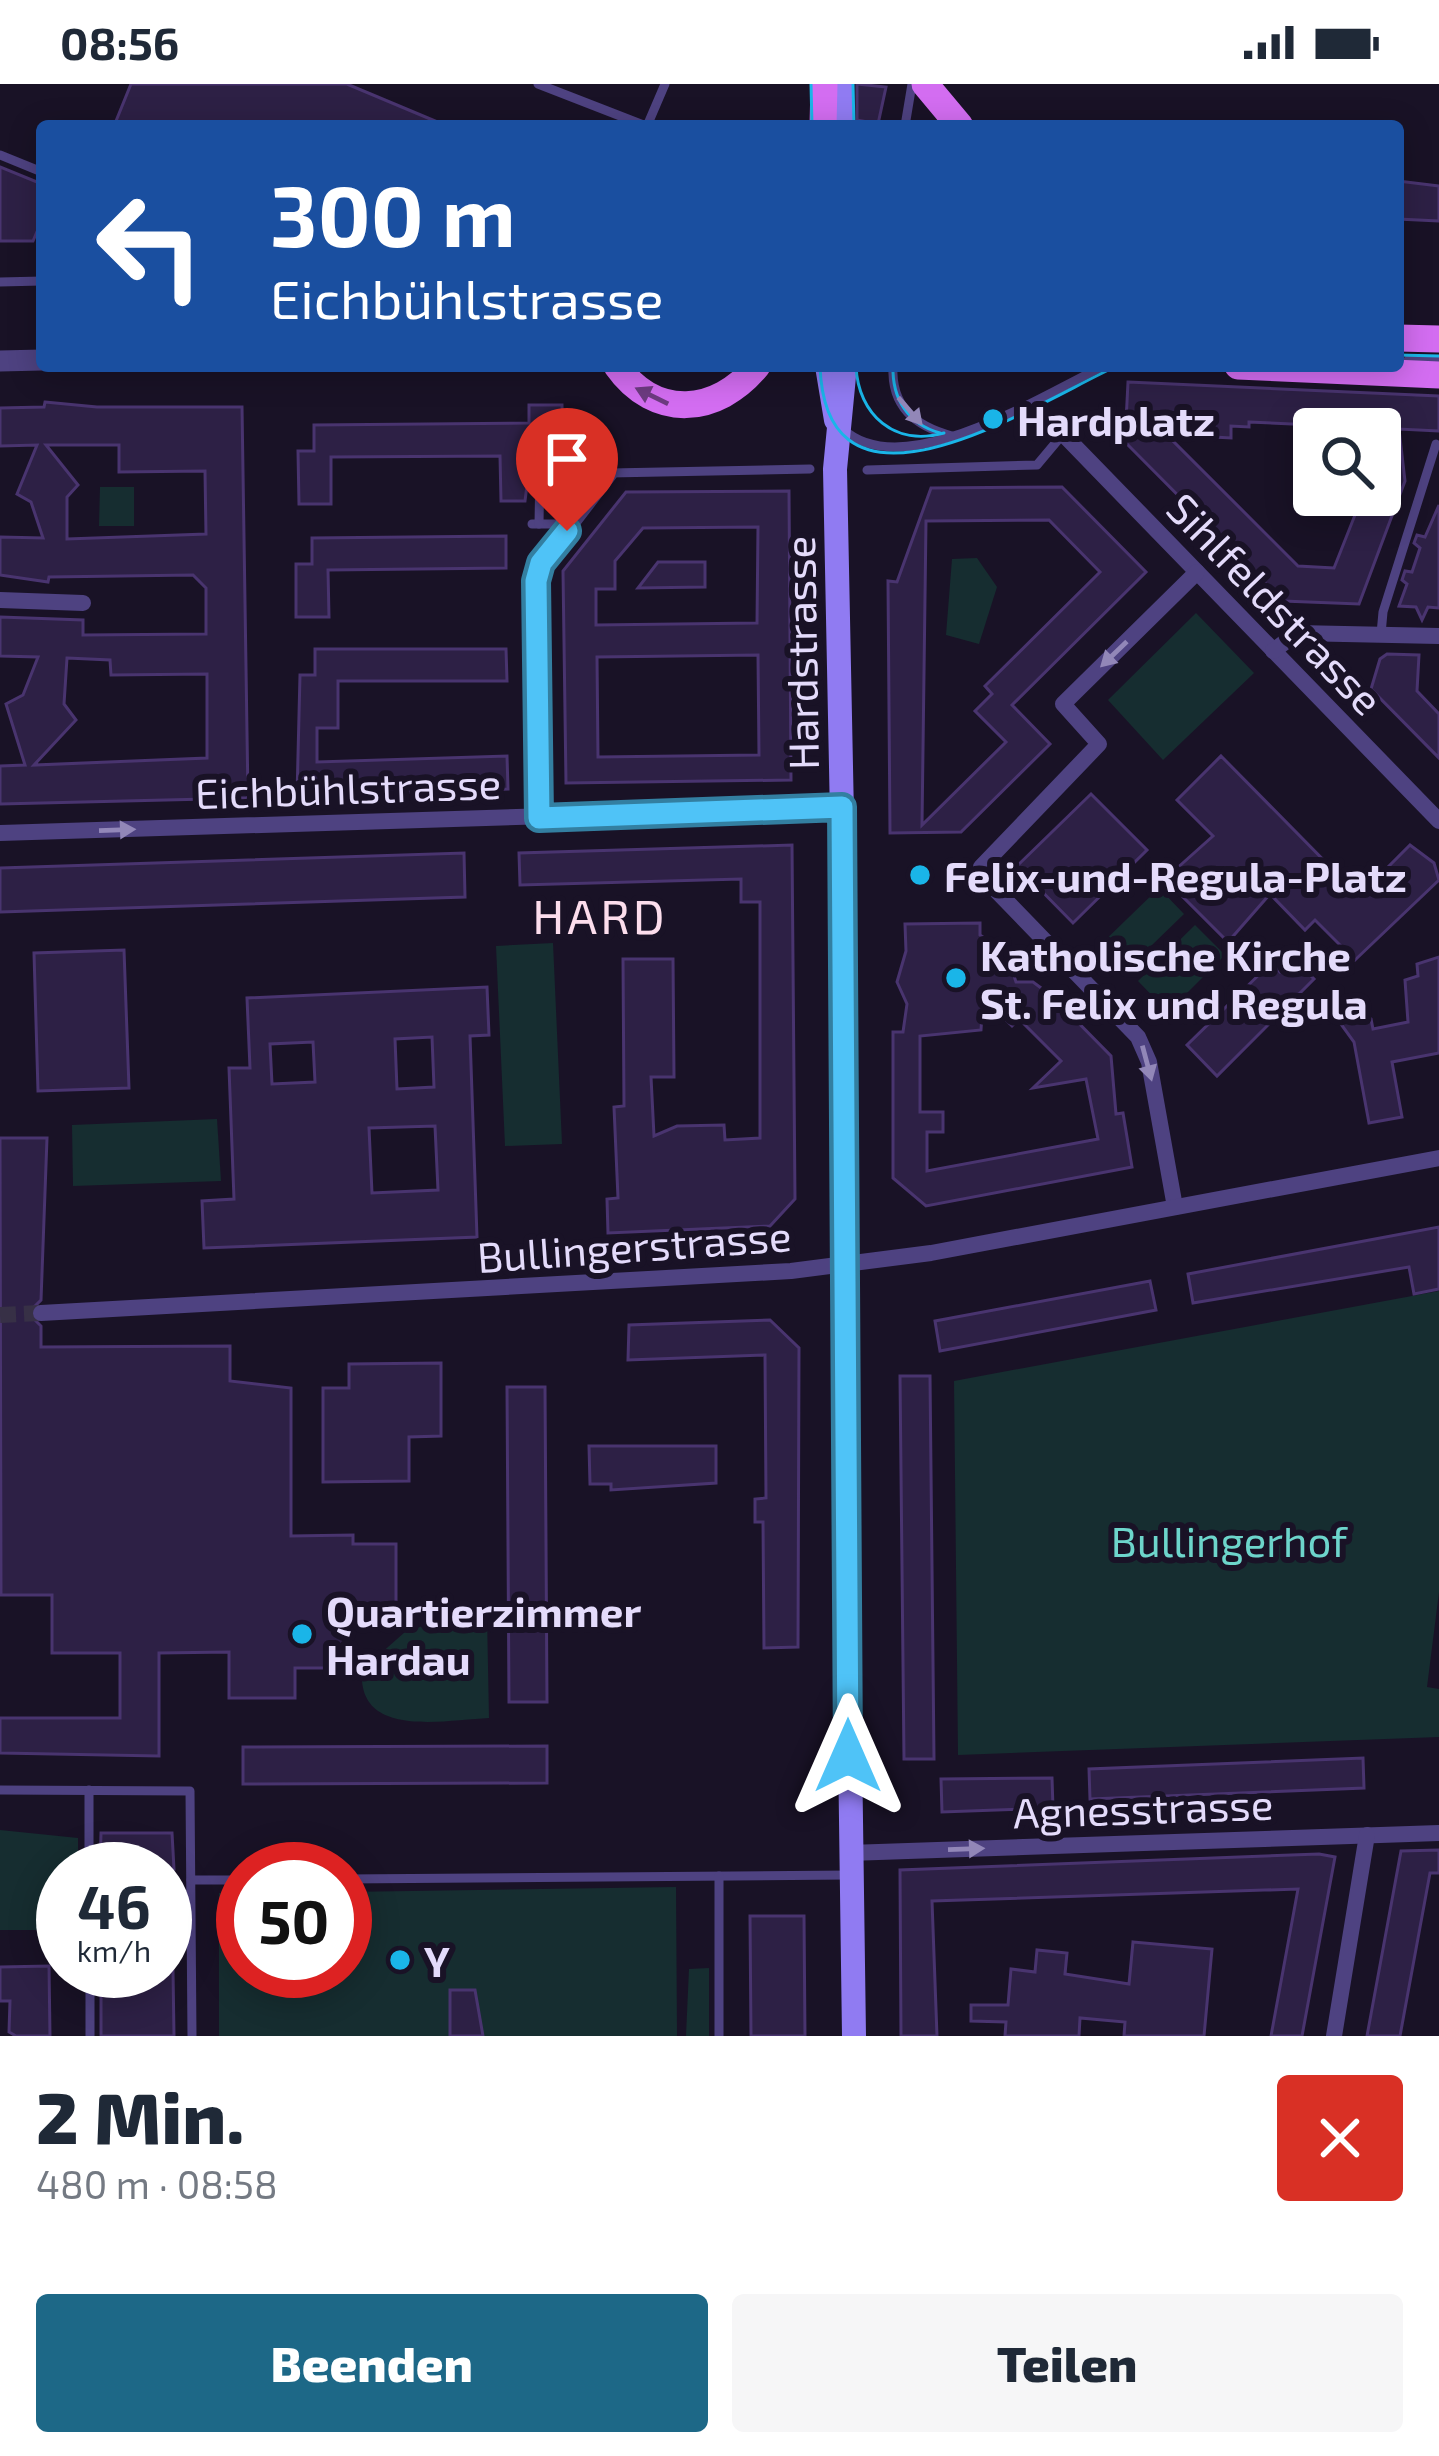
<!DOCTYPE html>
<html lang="de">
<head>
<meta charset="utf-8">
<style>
  :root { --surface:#fff; --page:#f6f6f7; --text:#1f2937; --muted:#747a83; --accent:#1d6887 }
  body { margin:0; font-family:"Exo 2",sans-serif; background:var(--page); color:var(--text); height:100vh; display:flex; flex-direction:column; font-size:45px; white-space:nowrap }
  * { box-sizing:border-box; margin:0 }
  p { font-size:39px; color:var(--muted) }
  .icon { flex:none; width:66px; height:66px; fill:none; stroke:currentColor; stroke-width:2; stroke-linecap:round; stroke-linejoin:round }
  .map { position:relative; height:1952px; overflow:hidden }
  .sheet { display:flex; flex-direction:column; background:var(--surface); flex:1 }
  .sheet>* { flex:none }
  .guide { position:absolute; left:36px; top:36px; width:1368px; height:252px; border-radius:12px; box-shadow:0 6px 30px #0003; background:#1a4fa0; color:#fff; overflow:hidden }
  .buttons { position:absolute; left:1293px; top:324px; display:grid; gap:24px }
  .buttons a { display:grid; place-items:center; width:108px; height:108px; border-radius:12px; background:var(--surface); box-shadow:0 6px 30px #0003; font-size:60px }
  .speed { position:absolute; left:36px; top:1758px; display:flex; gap:24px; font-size:60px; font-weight:700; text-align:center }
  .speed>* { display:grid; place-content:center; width:156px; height:156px; border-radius:50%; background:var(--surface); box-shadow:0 6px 30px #0003; line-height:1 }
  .speed small { font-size:30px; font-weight:400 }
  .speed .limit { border:18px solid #d22; background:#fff; color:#111 }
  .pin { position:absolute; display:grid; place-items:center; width:102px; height:102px; color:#fff; margin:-123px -51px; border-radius:50% 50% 50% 0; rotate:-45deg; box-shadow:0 0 12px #0007 }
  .pin .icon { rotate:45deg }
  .me { position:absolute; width:132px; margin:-66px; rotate:0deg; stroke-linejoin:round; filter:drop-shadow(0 0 9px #0008) }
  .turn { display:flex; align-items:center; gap:42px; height:252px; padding:0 36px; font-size:54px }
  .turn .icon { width:156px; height:156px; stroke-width:2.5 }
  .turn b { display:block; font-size:84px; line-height:102px }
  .round { display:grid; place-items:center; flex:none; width:126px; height:126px; border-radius:12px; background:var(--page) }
  .head { display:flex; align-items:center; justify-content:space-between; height:204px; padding:0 36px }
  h1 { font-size:72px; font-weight:800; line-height:90px }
  .primary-button { display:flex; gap:24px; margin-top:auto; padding:24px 36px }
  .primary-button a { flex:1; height:138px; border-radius:12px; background:var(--accent); color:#fff; font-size:48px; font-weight:800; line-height:138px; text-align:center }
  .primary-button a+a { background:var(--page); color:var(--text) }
  .status { display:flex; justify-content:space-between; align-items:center; height:84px; padding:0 60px; background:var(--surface); direction:ltr }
  .status svg { height:33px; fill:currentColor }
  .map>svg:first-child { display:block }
</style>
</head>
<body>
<div class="status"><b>08:56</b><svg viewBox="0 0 49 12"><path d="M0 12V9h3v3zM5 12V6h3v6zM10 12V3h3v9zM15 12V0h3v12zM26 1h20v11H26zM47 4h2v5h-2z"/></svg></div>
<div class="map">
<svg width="1439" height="1952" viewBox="0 0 1439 1952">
  <rect width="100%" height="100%" fill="#191226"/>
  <g fill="#162d30">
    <polygon points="100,403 134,403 134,442 99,442"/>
    <polygon points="977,474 997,503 979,560 946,551 952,475"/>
    <polygon points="1196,529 1254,589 1163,676 1108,616"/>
    <polygon points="1159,804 1184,830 1120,892 1095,866"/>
    <polygon points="1195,841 1225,871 1168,928 1138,897"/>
    <polygon points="553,859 562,1060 505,1062 496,862"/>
    <polygon points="217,1035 221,1097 73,1102 72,1041"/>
    <polygon points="1439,1207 1439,1508 1427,1603 1439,1605 1439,1653 958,1671 954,1297"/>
    <path d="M458,1530L487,1531L489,1634C443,1636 357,1655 362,1586L405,1548Z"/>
    <polygon points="0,1746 78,1754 78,1785 63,1785 63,1846 0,1846"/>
    <polygon points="676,1803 677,1952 219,1952 219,1809 243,1809 243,1887 345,1887 345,1808"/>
    <polygon points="709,1884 709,1952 686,1952 689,1885"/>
  </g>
  <g fill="#2d2045" stroke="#49346f" stroke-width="3" fill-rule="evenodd">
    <polygon points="131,0 347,0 447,42 114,42"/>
    <polygon points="857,0 886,3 878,40 857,36"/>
    <polygon points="0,83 42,100 42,136 33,157 0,157"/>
    <polygon points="1398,97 1439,102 1439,137 1398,135"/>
    <path d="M1128,298L1439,312V347L1399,345L1405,397L1359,520L1283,517L1125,358ZM1249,338L1380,344V411H1333L1355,431L1334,484L1298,482L1156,340L1215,341L1214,353L1231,354V342L1249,343Z"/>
    <path d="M45,318L97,323H242L248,714L0,720V682L25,681L6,620L23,611L38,573L0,572V533L83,536V551L206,550V504L193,491L49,493L48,498L0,491V453L43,454L31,418L17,410L37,361L0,362V324L44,323ZM46,361H119V388L205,387L206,450L67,455V413L78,401ZM67,574L110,576L111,591L207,590V674L34,681L76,636L64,620Z"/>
    <polygon points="529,321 562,321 563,369 531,370 525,417 501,417 500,372 331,373 331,420 299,420 298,367 314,367 314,341 529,339"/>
    <path d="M1062,403L1146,488L1012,621L1050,660L961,748L890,749L888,497L897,498L931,404ZM1049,436L1100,488L985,602L992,610L975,627L1006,658L922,741L926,437Z"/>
    <path d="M789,407L791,696L566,699L563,487L626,408ZM758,443L757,539L596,541V505H615V477L643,444ZM758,571L759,671L598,673L597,573Z"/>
    <polygon points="1439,421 1439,524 1428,523 1422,536 1416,523 1399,522 1407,500 1402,496 1405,487 1412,488 1420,464 1414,459 1417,451 1425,453"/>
    <polygon points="506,452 506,484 328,486 329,533 296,533 296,480 312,480 312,454"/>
    <polygon points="658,478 705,478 705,503 638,504"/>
    <polygon points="315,565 506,565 507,597 338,597 338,644 317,644 317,678 507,672 508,705 297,712 300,591 315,591"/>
    <polygon points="1387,570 1419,571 1417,607 1439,630 1439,674 1371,605 1380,575"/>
    <polygon points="1221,672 1359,812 1410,761 1434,779 1439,796 1355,876 1315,836 1305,846 1270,810 1228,858 1165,795 1213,752 1177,716"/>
    <polygon points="1091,710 1147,766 1073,839 1017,782"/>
    <polygon points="792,761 795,1115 770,1142 608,1149 607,1115 618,1114 614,1023 624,1022 623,875 673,875 674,993 651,993 654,1052 677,1042 724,1041 725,1056 760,1054 760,818 741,818 741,795 520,801 519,769"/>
    <polygon points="464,769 465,813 0,828 0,784"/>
    <path d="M980,839V851L1007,870L1016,898H1033L1052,912L1111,972L1116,1030L1123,1029L1132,1083L926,1122L893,1094V948H903L907,920L897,898L906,867L905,840ZM983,913L1012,942L1019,935L1061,977L1033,1004L1086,995L1098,1055L927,1087V1048H943V1028H920V952L981,946Z"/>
    <polygon points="124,866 129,1004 38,1007 34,869"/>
    <polygon points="1439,873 1439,969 1392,978 1402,1033 1369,1039 1354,958 1338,936 1354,923 1371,935 1373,945 1408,938 1405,896 1418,892 1417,880"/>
    <polygon points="1294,875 1314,895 1217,992 1187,961 1271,879 1280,888"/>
    <path d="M487,903L489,951L470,952L477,1153L204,1164L202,1117L234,1115L229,984H250L247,914ZM432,953L434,1003L397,1005L395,955ZM313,958L315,998L272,1000L270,960ZM435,1042L438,1106L372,1109L369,1044Z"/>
    <polygon points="0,1054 47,1054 41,1216 28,1229 41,1242 41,1263 230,1262 230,1297 291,1304 291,1452 353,1451 353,1460 396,1460 396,1532 345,1532 346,1584 295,1584 295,1614 229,1614 229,1568 159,1569 159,1672 0,1669 0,1634 120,1634 120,1569 52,1569 52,1511 1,1511"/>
    <polygon points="1439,1143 1439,1205 1414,1210 1409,1183 1193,1219 1188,1190"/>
    <polygon points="1150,1197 1156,1226 940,1267 935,1237"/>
    <polygon points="770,1236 799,1264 798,1563 764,1564 763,1438 755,1438 755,1415 766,1414 765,1271 628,1276 629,1241"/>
    <polygon points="441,1279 441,1352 409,1353 409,1397 323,1398 323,1304 349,1304 349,1280"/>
    <polygon points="900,1292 930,1292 934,1675 904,1675"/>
    <polygon points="507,1303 545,1303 547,1618 509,1618"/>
    <polygon points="589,1362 716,1362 716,1399 611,1406 611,1400 590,1400"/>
    <polygon points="547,1662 547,1699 243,1700 243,1663"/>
    <polygon points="1363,1674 1364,1704 1090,1715 1089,1685"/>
    <polygon points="1052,1694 1053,1724 942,1728 941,1695"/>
    <polygon points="101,1749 172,1749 174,1785 100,1785"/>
    <polygon points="1439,1766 1439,1789 1430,1789 1400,1952 1367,1952 1401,1767"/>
    <polygon points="1319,1770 1335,1773 1302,1952 1271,1952 1298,1805 932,1817 937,1952 901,1952 900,1786"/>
    <polygon points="750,1832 804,1832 805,1952 751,1952"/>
    <polygon points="1133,1858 1212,1865 1204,1952 1124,1952 1125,1938 1080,1934 1079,1952 1005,1952 1006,1938 971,1937 971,1921 1008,1921 1011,1885 1035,1888 1037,1866 1067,1869 1065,1890 1129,1900"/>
    <polygon points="49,1882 50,1952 16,1952 9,1948 10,1917 0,1917 0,1883"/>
    <polygon points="101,1887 173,1887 174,1952 101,1952"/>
    <polygon points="450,1906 475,1906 483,1952 450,1952"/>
  </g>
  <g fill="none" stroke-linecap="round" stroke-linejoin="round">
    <polyline stroke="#373046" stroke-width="16" stroke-dasharray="16 8" stroke-linecap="butt" points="0,1231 41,1229"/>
    <g stroke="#4e4281" stroke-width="9">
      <polyline points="538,0 646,42"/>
      <polyline points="647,42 665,0"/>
      <polyline points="905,42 912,0"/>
      <polyline points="0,71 42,88"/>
      <polyline points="0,198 42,197"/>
      <polyline points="1408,276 1439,277"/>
      <path d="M893,282C891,323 915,342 952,352"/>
      <path d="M843,345C903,401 1042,311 1104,282"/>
      <polyline points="867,386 1037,381 1063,350"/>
      <polyline points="610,389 810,385"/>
      <polyline points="532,440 558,440 567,447"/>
      <polyline points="539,440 540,383"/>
      <polyline points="1381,550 1383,528 1436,360"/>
      <polyline points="0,1706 190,1707 192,1952"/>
      <polyline points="89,1706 89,1785"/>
      <polyline points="345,1795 849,1791"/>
      <polyline points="191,1796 243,1796"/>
      <polyline points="90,1887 90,1952"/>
      <polyline points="719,1952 719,1792"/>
    </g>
    <g stroke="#4e4281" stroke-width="16">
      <polyline points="1063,350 1439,737"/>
      <polyline points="0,516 83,519"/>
      <polyline points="1273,567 1297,549 1439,552"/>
      <polyline points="539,733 536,497 541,479 610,389"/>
      <polyline points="0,749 843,723"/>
      <polyline points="1175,1123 1149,978 1138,953 984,794 981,783 1099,660 1063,620 1197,488"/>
      <polyline points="41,1229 791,1187 931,1169 1439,1074"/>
      <polyline points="849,1769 1439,1749"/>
      <polyline points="1334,1952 1367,1751"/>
    </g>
    <polyline stroke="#4e4281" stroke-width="21" points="0,277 42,276"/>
    <g stroke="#907bf2" stroke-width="24">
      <polyline points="841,0 841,42"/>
      <polyline points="827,282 836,336"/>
      <polyline points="845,282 835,385 846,931 844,1232 854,1952"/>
    </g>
    <g stroke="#d36df1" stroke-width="27">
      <polyline points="925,0 960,42"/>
      <polyline points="823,42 824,0"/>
      <polyline points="1398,254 1439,255"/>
      <path d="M617,282C655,336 717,331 757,282"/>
      <polyline points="1238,282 1439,291"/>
    </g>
    <g stroke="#1ab5e8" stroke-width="3">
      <polyline points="811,0 812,42"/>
      <polyline points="853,0 854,42"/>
      <polyline points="1398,271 1439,272"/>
      <path d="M820,282C826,459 1039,317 1117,282"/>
      <path d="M856,282C858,331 895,363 944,349"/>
      <path d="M893,282C892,315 908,340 940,349"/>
    </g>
  </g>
  <defs><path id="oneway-solid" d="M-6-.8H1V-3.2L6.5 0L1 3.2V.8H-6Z" transform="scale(3)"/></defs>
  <use fill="#6d3b81" href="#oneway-solid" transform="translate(652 312) rotate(-154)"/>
  <g fill="#9287b8">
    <use href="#oneway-solid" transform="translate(910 327) rotate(49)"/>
    <use href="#oneway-solid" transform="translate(1114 570) rotate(136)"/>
    <use href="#oneway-solid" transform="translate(117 746) rotate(-2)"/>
    <use href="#oneway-solid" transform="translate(1147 979) rotate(75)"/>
    <use href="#oneway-solid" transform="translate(966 1765) rotate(-2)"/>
  </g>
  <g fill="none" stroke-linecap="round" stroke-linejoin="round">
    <defs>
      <polyline id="route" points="567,447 541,479 536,497 539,734 842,723 848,1672"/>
    </defs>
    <use href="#route" stroke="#337fa1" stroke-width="30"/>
    <use href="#route" stroke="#4fc3f7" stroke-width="21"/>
  </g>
  <g fill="#1ab5e8" stroke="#191226" stroke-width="4.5">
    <circle cx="993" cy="335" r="12"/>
    <circle cx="920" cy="791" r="12"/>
    <circle cx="956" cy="894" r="12"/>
    <circle cx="302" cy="1550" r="12"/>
    <circle cx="400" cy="1876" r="12"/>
  </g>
  <g text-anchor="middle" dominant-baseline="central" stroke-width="12" stroke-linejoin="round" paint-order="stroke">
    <g font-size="42" font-weight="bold" fill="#e4dbfb" stroke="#191226" text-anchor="start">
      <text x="1017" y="335">Hardplatz</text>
      <text x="944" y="791">Felix-und-Regula-Platz</text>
      <text x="980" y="870">Katholische Kirche<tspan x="980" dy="48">St. Felix und Regula</tspan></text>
      <text x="326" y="1526">Quartierzimmer<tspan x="326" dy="48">Hardau</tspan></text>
      <text x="424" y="1876">Y</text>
    </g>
    <g font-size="42" fill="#e4dbfb" stroke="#191226">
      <text transform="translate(1276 519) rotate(46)">Sihlfeldstrasse</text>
      <text transform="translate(800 569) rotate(-91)">Hardstrasse</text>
      <text transform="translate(348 703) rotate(-2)">Eichbühlstrasse</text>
      <text transform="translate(634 1161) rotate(-4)">Bullingerstrasse</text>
      <text transform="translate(1143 1723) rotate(-2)">Agnesstrasse</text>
    </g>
    <g font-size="42" fill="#6dd5cb" stroke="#191226">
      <text x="1229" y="1456">Bullingerhof</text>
    </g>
    <g font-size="48" letter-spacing="3" fill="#fcddec" stroke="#191226">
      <text x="600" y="831">HARD</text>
    </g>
  </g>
</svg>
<div class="buttons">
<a><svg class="icon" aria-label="search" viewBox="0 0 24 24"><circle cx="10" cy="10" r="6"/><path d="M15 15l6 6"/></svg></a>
</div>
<div class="speed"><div>46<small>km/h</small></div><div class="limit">50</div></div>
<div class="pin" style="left:567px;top:447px;background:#d93025"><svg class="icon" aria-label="arrive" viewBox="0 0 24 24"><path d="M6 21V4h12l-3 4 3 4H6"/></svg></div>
<svg class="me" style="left:848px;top:1672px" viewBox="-20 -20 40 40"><path d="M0-17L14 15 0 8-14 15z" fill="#4fc3f7" stroke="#fff" stroke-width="4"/></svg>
<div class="guide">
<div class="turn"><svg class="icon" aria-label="left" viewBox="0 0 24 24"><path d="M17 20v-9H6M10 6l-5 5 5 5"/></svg><div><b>300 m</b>Eichbühlstrasse</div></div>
</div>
</div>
<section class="sheet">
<div class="head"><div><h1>2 Min.</h1><p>480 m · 08:58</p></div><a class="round" style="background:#d93025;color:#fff"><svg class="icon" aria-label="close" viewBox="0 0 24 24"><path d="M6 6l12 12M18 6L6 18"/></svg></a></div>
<div class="primary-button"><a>Beenden</a><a>Teilen</a></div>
</section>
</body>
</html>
